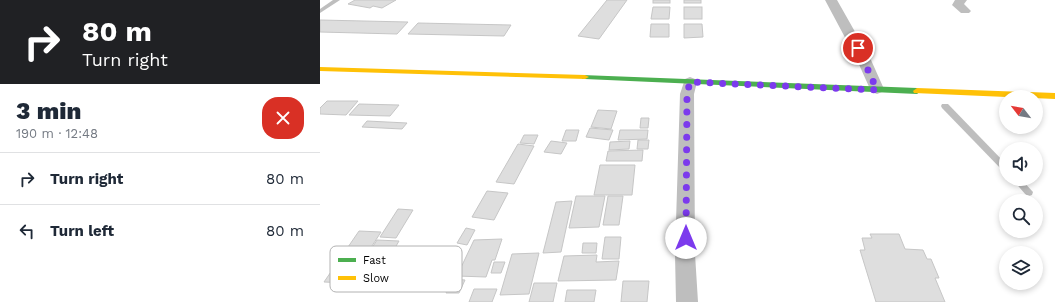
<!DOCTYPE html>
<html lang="en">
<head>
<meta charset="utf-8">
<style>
  :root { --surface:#fff; --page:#f2f2f3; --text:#1f2937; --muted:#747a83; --line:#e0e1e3 }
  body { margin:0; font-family:"Work Sans",sans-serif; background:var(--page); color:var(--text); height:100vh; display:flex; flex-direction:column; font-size:15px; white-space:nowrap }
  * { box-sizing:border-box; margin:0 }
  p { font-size:13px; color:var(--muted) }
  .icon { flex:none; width:22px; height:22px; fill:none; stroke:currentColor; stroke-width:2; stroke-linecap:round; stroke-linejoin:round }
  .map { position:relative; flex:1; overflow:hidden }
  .drawer { display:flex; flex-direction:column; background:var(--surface); width:320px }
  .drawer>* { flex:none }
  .banner { background:#202124; color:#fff; overflow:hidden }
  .needle { width:26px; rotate:301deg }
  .fabs { position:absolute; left:679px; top:90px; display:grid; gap:8px }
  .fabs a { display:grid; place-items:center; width:44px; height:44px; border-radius:50%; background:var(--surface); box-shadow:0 2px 6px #0003; font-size:20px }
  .pin { position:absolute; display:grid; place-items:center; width:34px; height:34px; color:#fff; margin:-17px; border:2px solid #fff; border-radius:50%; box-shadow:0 1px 4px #0007 }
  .me { position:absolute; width:44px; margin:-22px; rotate:0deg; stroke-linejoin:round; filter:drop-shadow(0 0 3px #0008) }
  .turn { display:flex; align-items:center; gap:14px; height:84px; padding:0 16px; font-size:18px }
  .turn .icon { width:52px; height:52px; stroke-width:2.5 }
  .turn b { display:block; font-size:28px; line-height:34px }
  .round { display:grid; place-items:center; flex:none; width:42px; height:42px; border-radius:16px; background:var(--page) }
  .head { display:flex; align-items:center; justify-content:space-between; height:68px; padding:0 16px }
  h1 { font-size:24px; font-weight:800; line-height:30px }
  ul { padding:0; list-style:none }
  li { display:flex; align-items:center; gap:12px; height:52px; padding:0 16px; border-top:1px solid var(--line) }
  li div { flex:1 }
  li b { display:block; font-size:15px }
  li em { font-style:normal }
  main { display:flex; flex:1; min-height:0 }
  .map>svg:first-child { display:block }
</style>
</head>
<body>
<main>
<section class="drawer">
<div class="banner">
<div class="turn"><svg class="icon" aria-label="right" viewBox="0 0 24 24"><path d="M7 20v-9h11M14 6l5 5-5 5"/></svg><div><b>80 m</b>Turn right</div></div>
</div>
<div class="head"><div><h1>3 min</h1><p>190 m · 12:48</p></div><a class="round" style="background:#d93025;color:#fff"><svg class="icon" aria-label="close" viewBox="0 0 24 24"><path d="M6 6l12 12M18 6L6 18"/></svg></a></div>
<ul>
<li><svg class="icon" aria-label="right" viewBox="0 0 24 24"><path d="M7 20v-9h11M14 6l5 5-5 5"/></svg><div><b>Turn right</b></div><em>80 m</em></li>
<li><svg class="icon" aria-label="left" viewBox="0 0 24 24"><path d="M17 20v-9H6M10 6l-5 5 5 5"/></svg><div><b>Turn left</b></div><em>80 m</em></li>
</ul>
</section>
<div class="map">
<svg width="735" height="302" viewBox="0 0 735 302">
  <rect width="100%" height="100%" fill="#fff"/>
  <g fill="#dedede" stroke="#c6c6c6">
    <polygon points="35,0 76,0 62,8 53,6 50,8 28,4"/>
    <polygon points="287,0 307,0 279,39 258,36"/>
    <rect x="333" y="0" width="17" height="3"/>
    <rect x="364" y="0" width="17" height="3"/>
    <polygon points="333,7 350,7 349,19 331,19"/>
    <rect x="364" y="7" width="18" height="12"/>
    <polygon points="0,20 88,22 77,34 0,32"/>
    <polygon points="98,23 191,25 184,36 88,34"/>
    <polygon points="331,24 349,24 349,37 330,37"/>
    <polygon points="364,24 382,24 383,37 364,38"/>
    <polygon points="7,101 38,101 26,115 0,114 0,108"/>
    <polygon points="39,104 79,105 70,116 29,115"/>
    <polygon points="278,110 297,111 291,129 271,127"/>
    <polygon points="321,118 329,118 328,128 320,128"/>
    <polygon points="47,121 87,123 82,129 42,127"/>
    <polygon points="270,128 293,130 289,140 266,137"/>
    <polygon points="246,130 259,130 256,141 242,141"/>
    <polygon points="300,130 328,130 327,139 298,140"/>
    <polygon points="204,135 218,135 214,144 200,143"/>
    <polygon points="318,140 329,140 328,149 317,149"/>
    <polygon points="231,141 247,143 241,154 224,152"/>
    <polygon points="310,141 309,149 289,150 290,142"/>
    <polygon points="198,144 214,146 194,184 176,182"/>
    <polygon points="323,150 322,161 286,161 288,151"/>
    <polygon points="280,165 315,165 312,195 274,195"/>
    <polygon points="167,191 188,193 174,220 152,217"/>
    <polygon points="256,196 285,196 279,227 249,228"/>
    <polygon points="288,196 303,196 299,225 283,225"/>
    <polygon points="252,201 241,252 223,253 236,202"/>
    <polygon points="78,209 93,210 76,238 60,237"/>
    <polygon points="146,228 155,230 147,245 137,243"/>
    <polygon points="39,231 61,232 28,283 4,282"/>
    <polygon points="550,234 579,234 585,249 603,250 607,259 611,259 619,278 615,278 625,302 556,302 540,250 545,250 542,238 552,238"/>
    <polygon points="285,237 301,237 299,259 282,259"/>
    <polygon points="182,239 175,260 172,260 166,277 137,276 154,240"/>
    <polygon points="57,240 79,241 68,260 45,259"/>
    <polygon points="263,243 277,243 276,253 262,253"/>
    <polygon points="219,253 209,294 180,295 192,254"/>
    <polygon points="277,255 276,262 299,261 296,280 238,281 244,256"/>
    <polygon points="174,262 185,262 181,273 171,273"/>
    <polygon points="132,279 145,280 139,293 126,293"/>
    <polygon points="303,281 329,281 327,302 301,302"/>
    <polygon points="214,283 237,283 233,302 209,302"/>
    <polygon points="154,289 177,289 172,302 149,302"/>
    <polygon points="247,290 276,290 274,302 245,302"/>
  </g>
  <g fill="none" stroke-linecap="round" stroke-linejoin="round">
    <g fill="#bebebe" fill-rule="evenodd">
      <polygon points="13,0 20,0 0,13 0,9"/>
      <polygon points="622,104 628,104 686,164 686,172 683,171 622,108 621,106"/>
      <polygon points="692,179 701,179 713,192 712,195 709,196 706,195"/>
    </g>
    <g fill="#bebebe" fill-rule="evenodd">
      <polygon points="505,0 517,0 551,60 564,89 562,92 557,94 552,92 550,89 537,60"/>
      <polygon points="635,0 647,0 644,4 651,11 649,13 641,13 632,5"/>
      <polygon points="370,77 375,79 377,82 374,94 375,254 378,302 356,302 355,254 360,94 365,79"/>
    </g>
    <polygon fill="#4caf50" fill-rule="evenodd" points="262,75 597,88 601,91 597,94 265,79 262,79"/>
    <g fill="#ffc107" fill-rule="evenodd">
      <polygon points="0,67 265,75 269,77 265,79 0,71"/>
      <polygon points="597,88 735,93 735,99 594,93 593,91"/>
    </g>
  </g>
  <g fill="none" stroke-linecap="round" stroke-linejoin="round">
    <polyline stroke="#7c3aed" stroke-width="7" stroke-dasharray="0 12.6" points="366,238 367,94 370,82 557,90 538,48"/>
  </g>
  <rect x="10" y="246" width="132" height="46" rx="6" fill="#fff" stroke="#b2b2b2" stroke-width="1"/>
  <rect x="18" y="258" width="18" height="4" fill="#4caf50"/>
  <rect x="18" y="276" width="18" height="4" fill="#ffc107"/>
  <g font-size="11" fill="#000">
    <text x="43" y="264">Fast</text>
    <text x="43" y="282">Slow</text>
  </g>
</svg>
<div class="fabs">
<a><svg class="needle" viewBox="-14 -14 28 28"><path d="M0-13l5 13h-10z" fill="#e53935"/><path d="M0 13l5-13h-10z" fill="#747a83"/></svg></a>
<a><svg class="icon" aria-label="sound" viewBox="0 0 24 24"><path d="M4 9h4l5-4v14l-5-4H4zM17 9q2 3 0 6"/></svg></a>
<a><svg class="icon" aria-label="search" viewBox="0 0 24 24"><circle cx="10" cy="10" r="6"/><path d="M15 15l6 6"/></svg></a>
<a><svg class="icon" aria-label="layers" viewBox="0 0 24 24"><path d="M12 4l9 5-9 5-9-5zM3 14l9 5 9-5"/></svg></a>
</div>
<div class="pin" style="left:538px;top:48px;background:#d93025"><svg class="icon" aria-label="arrive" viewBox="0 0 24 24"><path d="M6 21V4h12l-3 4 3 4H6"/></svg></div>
<svg class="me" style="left:366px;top:238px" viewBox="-20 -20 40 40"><circle r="19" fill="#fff"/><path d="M0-13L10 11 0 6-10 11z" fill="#7c3aed"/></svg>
</div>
</main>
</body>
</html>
